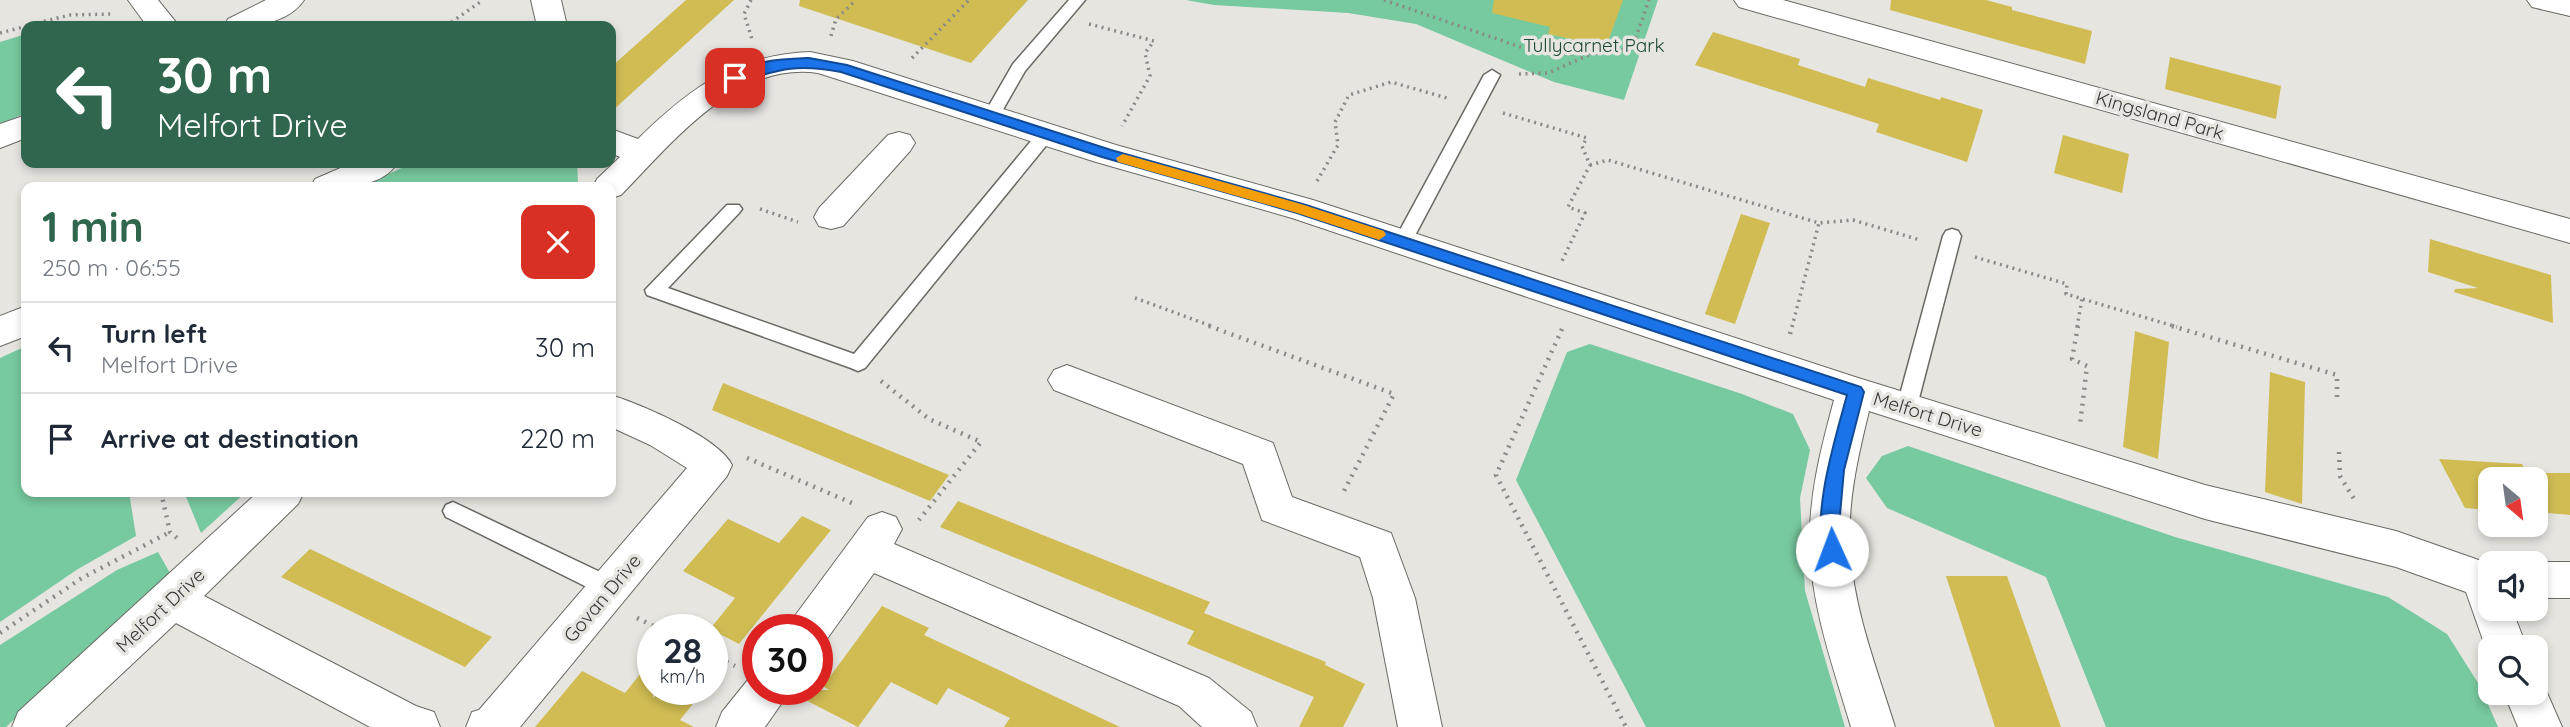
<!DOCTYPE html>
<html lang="en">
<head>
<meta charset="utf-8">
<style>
  :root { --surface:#fff; --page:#f6f6f7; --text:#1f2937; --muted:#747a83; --line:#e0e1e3; --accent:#2f664d }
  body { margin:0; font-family:Quicksand,sans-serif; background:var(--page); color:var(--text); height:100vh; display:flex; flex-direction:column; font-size:26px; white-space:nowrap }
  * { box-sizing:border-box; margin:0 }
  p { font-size:23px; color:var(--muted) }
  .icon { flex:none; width:38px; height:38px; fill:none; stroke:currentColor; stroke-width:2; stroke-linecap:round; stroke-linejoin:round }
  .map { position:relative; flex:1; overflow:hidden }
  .side { position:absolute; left:21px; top:182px; width:595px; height:315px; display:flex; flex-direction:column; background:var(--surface); border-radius:14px; box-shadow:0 4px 10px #0003 }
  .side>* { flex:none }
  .hud { position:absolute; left:21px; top:21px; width:595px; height:147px; border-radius:14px; box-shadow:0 4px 10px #0003; background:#2f664d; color:#fff; overflow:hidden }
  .needle { width:46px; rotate:151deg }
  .tools { position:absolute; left:2478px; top:467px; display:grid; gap:14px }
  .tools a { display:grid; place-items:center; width:70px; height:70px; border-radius:14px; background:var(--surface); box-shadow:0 4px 10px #0003; font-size:35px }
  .speed { position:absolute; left:637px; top:614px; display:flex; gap:14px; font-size:35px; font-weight:700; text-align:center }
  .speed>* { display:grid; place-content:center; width:91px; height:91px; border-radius:50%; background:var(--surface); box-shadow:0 4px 10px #0003; line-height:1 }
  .speed small { font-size:18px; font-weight:400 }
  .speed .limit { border:10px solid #d22; background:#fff; color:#111 }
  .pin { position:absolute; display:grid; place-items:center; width:60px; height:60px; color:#fff; margin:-30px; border-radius:14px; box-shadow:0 4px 10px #0006 }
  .me { position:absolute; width:77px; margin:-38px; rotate:358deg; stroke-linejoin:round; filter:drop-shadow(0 0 5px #0008) }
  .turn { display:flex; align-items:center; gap:24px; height:147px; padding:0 21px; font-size:32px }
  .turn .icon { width:91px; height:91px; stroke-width:2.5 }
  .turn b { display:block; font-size:49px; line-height:60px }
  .round { display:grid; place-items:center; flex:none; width:74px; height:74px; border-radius:14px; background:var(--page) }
  .headline { display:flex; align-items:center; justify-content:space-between; height:119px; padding:0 21px }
  h1 { font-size:42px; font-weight:800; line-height:52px; color:var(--accent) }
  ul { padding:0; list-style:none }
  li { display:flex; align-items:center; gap:21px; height:91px; padding:0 21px; border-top:2px solid var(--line) }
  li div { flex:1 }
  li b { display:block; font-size:26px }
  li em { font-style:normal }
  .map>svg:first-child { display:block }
</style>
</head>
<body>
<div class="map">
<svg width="2570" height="727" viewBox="0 0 2570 727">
  <rect width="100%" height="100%" fill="#e6e5e0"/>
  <g fill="#77c99f">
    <polygon points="1186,0 1658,0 1624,100 1554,82 1416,24 1348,13 1214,5"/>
    <polygon points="26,34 26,113 0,124 0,42"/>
    <polygon points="413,163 577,163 578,181 574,187 359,187"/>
    <polygon points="1590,344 1742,394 1793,414 1810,450 1800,498 1805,591 1845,727 1646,727 1516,480 1567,352"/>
    <polygon points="26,346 26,492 129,492 136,536 78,569 0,622 0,358"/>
    <polygon points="1908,446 2175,537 2388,597 2447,634 2480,686 2498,727 2106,727 2046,577 1887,508 1866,478 1882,456"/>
    <polygon points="184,492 246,492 201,533"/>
    <polygon points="158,552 170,573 6,727 0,727 0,645 117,570"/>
  </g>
  <g fill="#d0bc53">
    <polygon points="686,0 734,0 611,112 611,67"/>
    <polygon points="800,0 1028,0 971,63 799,6"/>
    <polygon points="1494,0 1623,0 1606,47 1548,34 1550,27 1492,13"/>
    <polygon points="1891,0 1986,0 2012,7 2012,10 2092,31 2085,64 1890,10"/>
    <polygon points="1713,32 1800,59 1798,65 1865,87 1868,78 1940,100 1941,97 1983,110 1967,162 1876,132 1879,124 1695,65"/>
    <polygon points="2170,57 2281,86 2276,119 2165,89"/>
    <polygon points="2063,135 2129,154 2122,193 2054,173"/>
    <polygon points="1741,214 1770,223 1735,324 1705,314"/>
    <polygon points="2430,239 2551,275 2553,323 2454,292 2455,289 2478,288 2428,272"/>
    <polygon points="2135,331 2169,342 2158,459 2123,447"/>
    <polygon points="2270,372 2305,382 2302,504 2265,492"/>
    <polygon points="723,383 818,421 949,475 930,501 712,410"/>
    <polygon points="2439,459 2522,464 2526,473 2570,473 2570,515 2536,512 2536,480 2490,480 2490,510 2465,508"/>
    <polygon points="958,501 1210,602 1204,613 1326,662 1325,665 1365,684 1343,727 1299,727 1314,697 1187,644 1194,631 940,527"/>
    <polygon points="802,516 831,530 739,644 710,629 735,598 683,571 728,519 779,543"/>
    <polygon points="310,549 410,597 492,637 465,667 281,577"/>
    <polygon points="1946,576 2007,576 2061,727 1995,727"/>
    <polygon points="882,606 929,628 924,635 1120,727 1004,727 1010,718 948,688 937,705 891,682 858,727 790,692 791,690 829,690 823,686"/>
    <polygon points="653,658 653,698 660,690 704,690 680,720 694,727 535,727 582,671 625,693"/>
  </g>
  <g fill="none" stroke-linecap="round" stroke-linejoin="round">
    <defs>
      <g id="lane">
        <polygon points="1069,0 1085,0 1025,71 997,120 985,120 983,116 1013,64"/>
        <polygon points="1492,70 1500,75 1411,243 1408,248 1396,248 1393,243 1484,75"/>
        <polygon points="1047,127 1053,129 1055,133 1053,137 865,368 858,371 851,368 647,295 645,290 727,205 739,205 742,209 739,213 668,288 854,354 1041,129"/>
        <polygon points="1952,229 1958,231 1961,236 1917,406 1914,412 1907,414 1900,412 1897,406 1943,236 1946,231"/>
        <polygon points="453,502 619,581 622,588 619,595 611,598 603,595 446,517 443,511 446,505"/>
      </g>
      <g id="street">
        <polygon points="128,0 158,0 179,26 147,26"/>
        <path d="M266,0H304C287,25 251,27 224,26L228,19Z"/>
        <polygon points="531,0 561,0 567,26 537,26"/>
        <polygon points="1734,0 1783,0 2570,219 2570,243 1739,7"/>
        <polygon points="2527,0 2570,0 2570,16 2532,7"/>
        <path d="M810,52L853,61L1116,145L1313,200L1855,377L2205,485L2396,531L2490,564V609H2512L2527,648H2490V660L2466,592L2396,567L2205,519L1869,411C1858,456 1847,503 1850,550C1854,611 1877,669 1895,727H1851C1834,669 1812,610 1810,549C1808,498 1821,448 1834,400L1292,218L1096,162L818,73C736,61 672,143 621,195L611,198V187H593L597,179L620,157L611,153V129L638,139C690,88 735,55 810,52Z"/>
        <polygon points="26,115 26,138 0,148 0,124"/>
        <polygon points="899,132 910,135 915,143 910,151 843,226 831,229 819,226 814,217 819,208 888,135"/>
        <path d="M352,163H397C381,190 338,187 311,187L315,179Z"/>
        <polygon points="26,306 26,336 0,346 0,316"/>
        <polygon points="1067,365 1273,443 1292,497 1391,533 1415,598 1442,727 1398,727 1373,598 1360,557 1262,520 1243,464 1054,390 1048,380 1054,370"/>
        <path d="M611,395C642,405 718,437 732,465L727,476L520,727H466L472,712L479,710L687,468L650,445L611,427Z"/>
        <polygon points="258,492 304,492 298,504 204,596 416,706 434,712 440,727 370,727 176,623 65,727 12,727 18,712"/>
        <polygon points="882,512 896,517 902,529 894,544 1209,678 1251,712 1257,727 1202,727 1179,706 874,573 824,643 817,646 817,630 788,630 794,617 868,517"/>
        <polygon points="2536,562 2570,562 2570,598 2536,598 2536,564 2531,564"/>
        <polygon points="758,673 758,690 788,690 781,704 765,727 716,727 722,712 751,676"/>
        <polygon points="2536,676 2541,679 2562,727 2518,727 2504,693 2536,693"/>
      </g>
    </defs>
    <use href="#lane" stroke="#6a6964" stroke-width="3"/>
    <use href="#street" stroke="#6a6964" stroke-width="2"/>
    <g stroke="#8b8a87" stroke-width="3.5" stroke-dasharray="2 4.5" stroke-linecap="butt">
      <polyline points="751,0 744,14 752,39"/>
      <polyline points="1384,0 1535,52 1566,54 1609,53 1629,48 1635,40 1649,0"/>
      <polyline points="1089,24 1154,41 1145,53 1150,76 1122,126"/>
      <polyline points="446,26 483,0"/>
      <polyline points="0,33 69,15 112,14"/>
      <polyline points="831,36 836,19 856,0"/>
      <polyline points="912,58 969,0"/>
      <polyline points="1519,74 1548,73 1591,54"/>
      <polyline points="1503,113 1587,138 1582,146 1590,165 1568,207 1585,213 1562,261"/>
      <polyline points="1590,165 1608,160 1819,223 1853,220 1920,240"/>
      <polyline points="1317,181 1338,145 1335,122 1349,95 1391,82 1447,98"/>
      <polyline points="760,209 798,222"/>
      <polyline points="1975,257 2067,284 2066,294 2177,327"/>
      <polyline points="1135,298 1214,327"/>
      <polyline points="1792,327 1819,223"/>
      <polyline points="2077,327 2082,299"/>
    </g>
    <g stroke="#8b8a87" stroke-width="4.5" stroke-dasharray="2 6" stroke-linecap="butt">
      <polyline points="1209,326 1394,394 1342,495"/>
      <polyline points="2078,326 2072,359 2087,366 2080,425"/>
      <polyline points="2172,326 2337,375 2337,398"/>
      <polyline points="1562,329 1496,475 1626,727"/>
      <polyline points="1790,334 1792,326"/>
      <polyline points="881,381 929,419 981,442 919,520"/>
      <polyline points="2339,452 2340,476 2354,499"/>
      <polyline points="747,458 852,503"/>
      <polyline points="161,492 170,532 178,539"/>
      <polyline points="637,618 662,630"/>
      <polyline points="0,633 82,578 170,532"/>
      <polyline points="712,655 735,666"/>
    </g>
    <use href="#lane" fill="#fff" fill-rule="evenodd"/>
    <use href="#street" fill="#fff" fill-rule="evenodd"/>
  </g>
  <path fill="#1a73e8" stroke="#114b97" stroke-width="2" d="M809,58L847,65L1111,150L1306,205L1861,387L1864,392L1844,470L1839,526L1841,550L1838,556L1832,558L1826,556C1809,520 1837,433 1847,395L1297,213L1102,157L841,72C794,63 778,70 735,83L728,78C746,60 785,59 809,58Z"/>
  <polygon fill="#f59e0b" points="1123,154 1301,204 1384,231 1386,235 1379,240 1297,213 1118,162 1116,158"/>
  <g text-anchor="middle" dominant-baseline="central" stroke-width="7" stroke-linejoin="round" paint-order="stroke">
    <g font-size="19" fill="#1e4b35" stroke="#e6e5e0">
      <text x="1594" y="45">Tullycarnet Park</text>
    </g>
    <g font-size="19" fill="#373634" stroke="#e6e5e0">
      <text transform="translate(2160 115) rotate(16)">Kingsland Park</text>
      <text transform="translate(1928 414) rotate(17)">Melfort Drive</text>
      <text transform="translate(602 598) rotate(-50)">Govan Drive</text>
      <text transform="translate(160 610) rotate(-43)">Melfort Drive</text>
    </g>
  </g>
</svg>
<div class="tools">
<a><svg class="needle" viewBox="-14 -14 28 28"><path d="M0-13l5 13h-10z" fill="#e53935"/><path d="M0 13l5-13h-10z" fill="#747a83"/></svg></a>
<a><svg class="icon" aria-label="sound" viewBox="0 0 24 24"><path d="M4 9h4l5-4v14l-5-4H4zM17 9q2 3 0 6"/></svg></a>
<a><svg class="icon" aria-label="search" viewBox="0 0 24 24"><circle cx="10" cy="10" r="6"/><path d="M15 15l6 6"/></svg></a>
</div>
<div class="speed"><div>28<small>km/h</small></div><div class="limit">30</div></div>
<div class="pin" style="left:735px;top:78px;background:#d93025"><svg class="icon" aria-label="arrive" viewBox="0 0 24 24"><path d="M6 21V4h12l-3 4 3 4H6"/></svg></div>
<svg class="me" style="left:1832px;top:550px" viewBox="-20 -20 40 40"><circle r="19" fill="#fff"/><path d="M0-13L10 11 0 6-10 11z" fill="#1a73e8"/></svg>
<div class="hud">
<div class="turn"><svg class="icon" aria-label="left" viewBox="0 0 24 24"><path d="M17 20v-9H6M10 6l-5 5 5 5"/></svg><div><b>30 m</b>Melfort Drive</div></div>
</div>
<section class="side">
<div class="headline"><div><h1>1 min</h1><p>250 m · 06:55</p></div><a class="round" style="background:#d93025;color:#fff"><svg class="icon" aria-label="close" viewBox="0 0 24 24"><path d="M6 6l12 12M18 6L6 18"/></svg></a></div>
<ul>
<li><svg class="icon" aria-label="left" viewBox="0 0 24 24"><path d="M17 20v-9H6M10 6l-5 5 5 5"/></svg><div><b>Turn left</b><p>Melfort Drive</p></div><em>30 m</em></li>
<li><svg class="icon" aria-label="arrive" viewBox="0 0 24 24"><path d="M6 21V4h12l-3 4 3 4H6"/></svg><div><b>Arrive at destination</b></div><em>220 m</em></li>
</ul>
</section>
</div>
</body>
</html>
